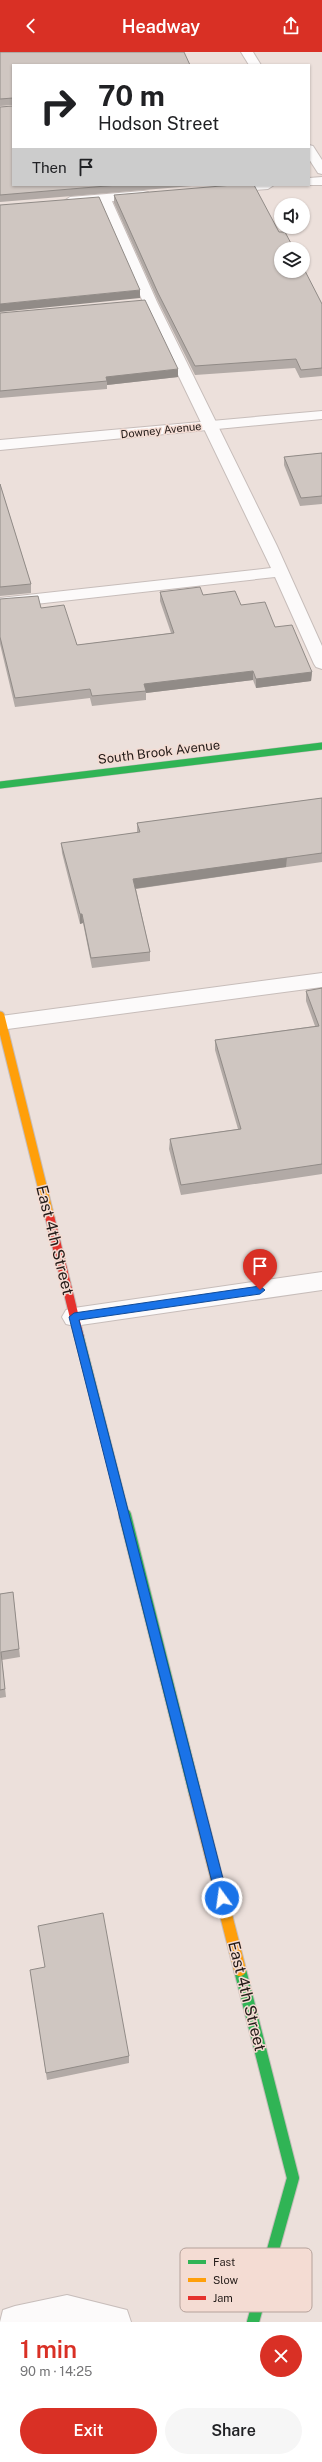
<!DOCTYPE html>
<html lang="en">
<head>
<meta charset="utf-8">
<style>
  :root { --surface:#fff; --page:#f6f6f6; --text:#202124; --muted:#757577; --accent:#d93025 }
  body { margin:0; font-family:"Public Sans",sans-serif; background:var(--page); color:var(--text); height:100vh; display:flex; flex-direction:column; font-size:15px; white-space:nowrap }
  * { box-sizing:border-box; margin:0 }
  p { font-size:13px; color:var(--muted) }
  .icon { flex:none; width:22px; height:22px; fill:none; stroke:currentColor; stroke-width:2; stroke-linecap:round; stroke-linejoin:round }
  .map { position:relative; height:2270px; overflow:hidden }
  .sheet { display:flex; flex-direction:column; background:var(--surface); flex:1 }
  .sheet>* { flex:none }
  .top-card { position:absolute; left:12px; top:12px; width:298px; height:122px; border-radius:0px; box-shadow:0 1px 3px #0004; background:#fff; color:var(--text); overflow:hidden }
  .controls { position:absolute; left:274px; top:146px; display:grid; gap:8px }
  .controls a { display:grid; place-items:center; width:36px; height:36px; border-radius:50%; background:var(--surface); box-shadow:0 1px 3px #0004; font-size:20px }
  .pin { position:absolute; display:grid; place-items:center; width:34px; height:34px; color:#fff; margin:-41px -17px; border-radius:50% 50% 50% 0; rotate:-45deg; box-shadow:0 0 4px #0007 }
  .pin .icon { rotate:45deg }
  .me { position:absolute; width:44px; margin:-22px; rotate:346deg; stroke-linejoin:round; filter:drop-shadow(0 0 3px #0008) }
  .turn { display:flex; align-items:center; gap:14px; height:84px; padding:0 20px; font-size:18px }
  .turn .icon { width:52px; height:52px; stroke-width:2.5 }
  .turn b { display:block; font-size:28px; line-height:34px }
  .then { display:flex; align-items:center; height:38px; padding:0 20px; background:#0003; gap:8px; font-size:15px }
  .round { display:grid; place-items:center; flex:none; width:42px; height:42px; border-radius:21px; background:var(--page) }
  .headline { display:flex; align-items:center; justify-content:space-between; height:68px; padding:0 20px }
  h1 { font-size:24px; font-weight:600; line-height:30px; color:var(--accent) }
  .button { display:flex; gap:8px; margin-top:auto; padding:8px 20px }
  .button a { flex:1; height:46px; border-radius:24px; background:var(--accent); color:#fff; font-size:16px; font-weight:600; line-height:46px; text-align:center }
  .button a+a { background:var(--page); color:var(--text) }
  header { display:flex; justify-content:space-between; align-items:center; height:52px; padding:0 20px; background:var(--accent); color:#fff; font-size:18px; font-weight:600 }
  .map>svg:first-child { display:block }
</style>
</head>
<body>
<header><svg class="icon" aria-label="back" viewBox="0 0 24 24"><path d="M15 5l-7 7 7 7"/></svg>Headway<svg class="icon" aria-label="share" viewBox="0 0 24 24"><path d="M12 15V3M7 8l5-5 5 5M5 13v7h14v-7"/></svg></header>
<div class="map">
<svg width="322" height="2270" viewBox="0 0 322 2270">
  <rect width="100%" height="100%" fill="#ece0db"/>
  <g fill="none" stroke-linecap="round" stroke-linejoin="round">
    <defs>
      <g id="lane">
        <polygon points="105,143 111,147 157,250 277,494 322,594 322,617 316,615 314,612 275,525 0,556 0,546 271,516 143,250 99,147"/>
        <polygon points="322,921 322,935 0,978 1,964"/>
      </g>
      <g id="street">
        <polygon points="241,0 253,0 261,13 249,13"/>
        <polygon points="309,93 313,94 322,108 322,122 318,121 309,107"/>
        <polygon points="322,125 322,133 306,133 309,133 309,126"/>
        <polygon points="226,133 274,133 268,137 222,140 220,137 222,134"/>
        <polygon points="143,139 148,140 149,143 148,146 70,153 64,149 70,145"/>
        <polygon points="322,359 322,367 0,398 0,388"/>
        <polygon points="322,1220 322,1238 74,1274 66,1272 62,1265 66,1258 74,1256"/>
        <polygon points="67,2243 127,2258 131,2270 0,2270 3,2258 15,2254"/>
      </g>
      <polyline id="fast-far2" points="0,733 322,694"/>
      <polyline id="fast-far1" points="79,1284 125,1464"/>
      <g id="fast">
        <polyline points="125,1463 195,1741"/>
        <polyline points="240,1918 293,2126 253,2270"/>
      </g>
      <polyline id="slow-far1" points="0,964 50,1166"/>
      <polyline id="slow" points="195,1741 240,1918"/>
      <polyline id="jam" points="50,1166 79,1284"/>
    </defs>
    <use href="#lane" stroke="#c7bdba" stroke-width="2"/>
    <use href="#street" stroke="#c7bdba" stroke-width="2"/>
    <use href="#fast-far2" stroke="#c7bdba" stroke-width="8"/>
    <use href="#fast-far1" stroke="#c7bdba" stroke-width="11"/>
    <use href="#fast" stroke="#c7bdba" stroke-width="14"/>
    <use href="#slow-far1" stroke="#c7bdba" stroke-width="11"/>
    <use href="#slow" stroke="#c7bdba" stroke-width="14"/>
    <use href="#jam" stroke="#c7bdba" stroke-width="11"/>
    <use href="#lane" fill="#fcfafa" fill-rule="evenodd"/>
    <use href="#street" fill="#fcfafa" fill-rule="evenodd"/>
    <use href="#fast-far2" stroke="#30b455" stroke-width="7"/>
    <use href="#fast-far1" stroke="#30b455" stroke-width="9"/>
    <use href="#fast" stroke="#30b455" stroke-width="12"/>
    <use href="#slow-far1" stroke="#ff9f0a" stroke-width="9"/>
    <use href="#slow" stroke="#ff9f0a" stroke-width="12"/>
    <use href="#jam" stroke="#e5322d" stroke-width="9"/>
  </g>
  <g fill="#b2aaa6">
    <polygon points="0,0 13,13 13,53 0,54"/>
    <polygon points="0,55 13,133 204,133 0,150"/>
    <polygon points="114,143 279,180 322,252 322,324 300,326 295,316 195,323 158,249 114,151"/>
    <polygon points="0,261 178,325 107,333 107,337 0,346"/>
    <polygon points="322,401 322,452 300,454 284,413 284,405"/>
    <polygon points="0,432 31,532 31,541 0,544"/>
    <polygon points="160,540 203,543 241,553 275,575 312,620 311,629 256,636 253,628 146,641 146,648 92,654 90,646 15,655 0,592 0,547 41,556 77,593 171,581 160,549"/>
    <polygon points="322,746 322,810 136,837 150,900 150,909 92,916 83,871 80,872 62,801 61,791 137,781 137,771"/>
    <polygon points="322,936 322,1122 181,1143 169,1097 170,1087 238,1077 215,998 215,988 315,974 306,949 306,939"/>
    <polygon points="13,1540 20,1605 2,1608 6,1645 0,1646 0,1542"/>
    <polygon points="30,1918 129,2004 129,2011 47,2028"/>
  </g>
  <g fill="#918b87">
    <polygon points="140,238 140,246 0,260 0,252"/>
    <polygon points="178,317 178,325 107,333 107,329 106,325"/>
    <polygon points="253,619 253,628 146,641 144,632"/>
    <polygon points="312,620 311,629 256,636 256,627"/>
    <polygon points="287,805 286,815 133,837 133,827"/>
    <polygon points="80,862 82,862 83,871 80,872"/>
  </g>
  <g fill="#cfc6c1" stroke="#918b87">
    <polygon points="0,0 184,0 190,13 13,13 13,46 0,47"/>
    <polygon points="13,54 13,133 118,133 0,143 0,55"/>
    <polygon points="233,133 254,133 279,180 285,180 294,197 281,197 281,219 303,219 303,215 322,252 322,316 301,318 296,307 195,314 158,241 114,143"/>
    <polygon points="99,145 140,238 0,252 0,153"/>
    <polygon points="145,248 178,317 106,325 107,329 0,339 0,261"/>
    <polygon points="322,401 322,444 301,446 284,405"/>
    <polygon points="0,432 31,532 0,535"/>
    <polygon points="200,535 203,543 235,539 241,553 265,550 275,575 292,573 312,620 256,627 253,619 144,632 146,639 92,644 90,637 15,646 0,585 0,547 38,544 41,556 64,553 77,593 174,581 160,540"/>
    <polygon points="322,746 322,801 133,827 150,900 91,906 82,862 80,862 61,791 140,780 137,771"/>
    <polygon points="322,936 322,1112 181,1133 170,1087 241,1077 215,988 319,974 306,939"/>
    <polygon points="13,1540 19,1597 1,1600 5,1637 0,1638 0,1542"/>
    <polygon points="103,1861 129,2004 46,2021 30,1918 45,1915 38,1874"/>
  </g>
  <polygon fill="#1a73e8" stroke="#114b97" points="260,1234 265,1238 260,1242 79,1268 228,1846 226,1851 222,1852 218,1851 216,1846 69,1265 74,1261"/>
  <g text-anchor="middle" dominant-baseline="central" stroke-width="3" stroke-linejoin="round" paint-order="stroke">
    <g font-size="11" fill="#231b18" stroke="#f4dcd3">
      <text transform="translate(161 378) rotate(-6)">Downey Avenue</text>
    </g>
    <g font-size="13" fill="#231b18" stroke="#f4dcd3">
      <text transform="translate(159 700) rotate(-7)">South Brook Avenue</text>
    </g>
    <g font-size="16" fill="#231b18" stroke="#f4dcd3">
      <text transform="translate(55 1188) rotate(76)">East 4th Street</text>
      <text transform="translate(247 1944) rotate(76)">East 4th Street</text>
    </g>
  </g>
  <rect x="180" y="2196" width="132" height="64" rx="6" fill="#f4dcd3" stroke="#b5a29b" stroke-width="1"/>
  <rect x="188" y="2208" width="18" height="4" fill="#30b455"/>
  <rect x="188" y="2226" width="18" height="4" fill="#ff9f0a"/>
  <rect x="188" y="2244" width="18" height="4" fill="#e5322d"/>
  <g font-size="11" fill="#231b18">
    <text x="213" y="2214">Fast</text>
    <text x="213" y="2232">Slow</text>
    <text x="213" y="2250">Jam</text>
  </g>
</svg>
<div class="controls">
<a><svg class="icon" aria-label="sound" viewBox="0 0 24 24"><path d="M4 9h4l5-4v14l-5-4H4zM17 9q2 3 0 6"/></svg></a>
<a><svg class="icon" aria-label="layers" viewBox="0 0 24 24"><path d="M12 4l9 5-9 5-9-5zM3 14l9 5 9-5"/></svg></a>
</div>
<div class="pin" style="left:260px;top:1238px;background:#d93025"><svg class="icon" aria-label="arrive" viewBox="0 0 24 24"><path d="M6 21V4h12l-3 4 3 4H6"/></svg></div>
<svg class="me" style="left:222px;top:1846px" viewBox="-20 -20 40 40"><circle r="17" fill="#1a73e8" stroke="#fff" stroke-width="3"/><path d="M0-11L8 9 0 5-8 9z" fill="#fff"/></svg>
<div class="top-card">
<div class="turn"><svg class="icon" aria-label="right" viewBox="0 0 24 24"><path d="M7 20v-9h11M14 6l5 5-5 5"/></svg><div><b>70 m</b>Hodson Street</div></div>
<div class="then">Then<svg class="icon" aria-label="arrive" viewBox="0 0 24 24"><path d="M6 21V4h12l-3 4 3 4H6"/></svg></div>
</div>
</div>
<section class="sheet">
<div class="headline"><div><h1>1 min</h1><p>90 m · 14:25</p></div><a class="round" style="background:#d93025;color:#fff"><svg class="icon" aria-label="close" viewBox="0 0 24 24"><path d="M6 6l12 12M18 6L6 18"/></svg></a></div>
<div class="button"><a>Exit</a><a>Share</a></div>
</section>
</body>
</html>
